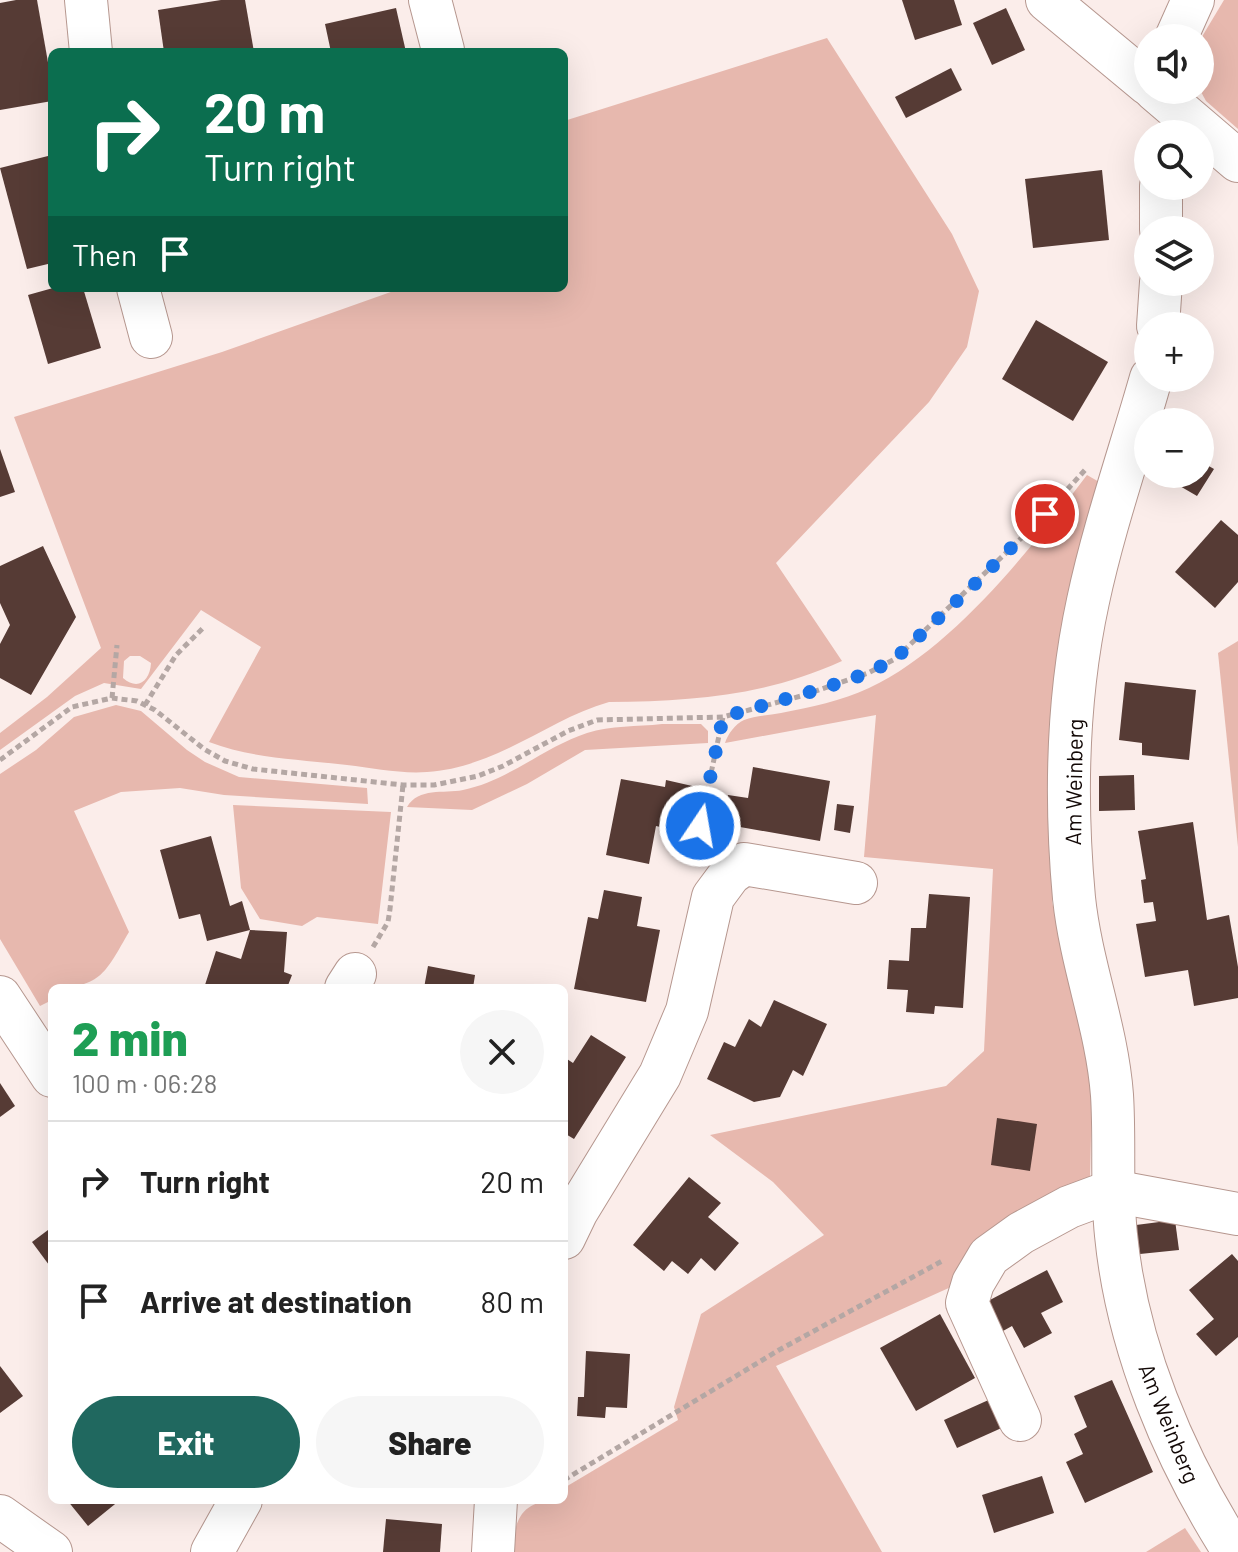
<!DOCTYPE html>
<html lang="en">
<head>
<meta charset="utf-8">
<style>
  :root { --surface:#fff; --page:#f6f6f6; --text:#222; --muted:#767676; --line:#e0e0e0; --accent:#20685f }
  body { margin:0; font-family:Barlow,sans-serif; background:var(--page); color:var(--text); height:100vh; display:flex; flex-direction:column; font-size:30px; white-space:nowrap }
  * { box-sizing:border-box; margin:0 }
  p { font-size:26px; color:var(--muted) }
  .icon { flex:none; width:44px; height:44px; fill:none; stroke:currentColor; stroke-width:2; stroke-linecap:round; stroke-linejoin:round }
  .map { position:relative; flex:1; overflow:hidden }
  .sheet { position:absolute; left:48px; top:984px; width:520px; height:520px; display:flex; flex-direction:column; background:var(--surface); border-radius:12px; box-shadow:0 8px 32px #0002 }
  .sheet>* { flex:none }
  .guide { position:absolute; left:48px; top:48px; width:520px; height:244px; border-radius:12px; box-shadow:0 8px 32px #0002; background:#0b6e4f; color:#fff; overflow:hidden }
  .buttons { position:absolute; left:1134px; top:24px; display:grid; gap:16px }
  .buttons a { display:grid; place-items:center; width:80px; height:80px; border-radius:50%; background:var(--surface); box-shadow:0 8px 32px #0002; font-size:40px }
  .pin { position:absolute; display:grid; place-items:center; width:68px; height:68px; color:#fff; margin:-34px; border:4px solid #fff; border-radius:50%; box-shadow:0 2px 8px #0007 }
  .me { position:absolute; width:88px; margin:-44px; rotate:12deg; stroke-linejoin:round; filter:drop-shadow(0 0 6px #0008) }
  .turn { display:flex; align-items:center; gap:28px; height:168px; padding:0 24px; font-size:36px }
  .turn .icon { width:104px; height:104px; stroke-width:2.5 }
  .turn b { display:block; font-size:56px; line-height:68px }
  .then { display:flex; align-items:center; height:76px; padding:0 24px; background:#0003; gap:16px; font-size:30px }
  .round { display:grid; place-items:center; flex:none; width:84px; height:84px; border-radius:42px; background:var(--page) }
  .headline { display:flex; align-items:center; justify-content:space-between; height:136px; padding:0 24px }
  h1 { font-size:48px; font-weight:800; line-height:60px; color:#1e9e55 }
  .button { display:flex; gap:16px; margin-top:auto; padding:16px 24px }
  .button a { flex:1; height:92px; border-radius:48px; background:var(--accent); color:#fff; font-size:32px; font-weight:800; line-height:92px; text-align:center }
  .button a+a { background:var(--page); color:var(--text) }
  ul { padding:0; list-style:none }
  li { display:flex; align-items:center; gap:24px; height:120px; padding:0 24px; border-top:2px solid var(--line) }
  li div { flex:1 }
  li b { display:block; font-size:30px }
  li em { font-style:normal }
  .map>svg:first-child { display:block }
</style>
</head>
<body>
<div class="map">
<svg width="1238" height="1552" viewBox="0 0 1238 1552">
  <rect width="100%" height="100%" fill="#fbedea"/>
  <g fill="#e7b8ae" fill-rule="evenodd">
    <polygon points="1224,0 1238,0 1238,129 1206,101 1200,90 1200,40"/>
    <path d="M827,38L952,234L979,291L967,347L929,402L776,563L842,661C765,696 693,701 609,702C566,714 528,742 486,758C468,765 447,771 427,772C401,774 373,768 347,765C300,759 254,759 209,742L261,647L201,610L141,689L104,683L75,696L0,750V733L47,697L101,648L14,417L222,352L402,288H564V121ZM130,656H140L151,663C150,681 138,691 123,678L124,661Z"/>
    <path d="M1087,475L1101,483L1055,783L1052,902L1081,1022L1092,1092L1090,1180L962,1282L776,1366L882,1552H511C516,1514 523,1500 564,1500V1488L678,1420L674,1407L701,1314L824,1235L773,1182L710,1135L946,1086L984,1051L993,869L864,857L876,715L725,743C728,734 735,724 744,720C755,716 769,715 781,713C810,707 842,701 869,688C954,648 1031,548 1087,475Z"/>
    <polygon points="1238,641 1238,847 1218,653"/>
    <path d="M116,705L141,711L187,750L205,762L239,777L367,788L368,804L224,795L180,788L121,792L74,811L129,932C106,971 102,988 52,988V1000L40,1006L0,939V774L36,750L74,717Z"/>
    <path d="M662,724H701L708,731V743L585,750L527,784L472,810L407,807C419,787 443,794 463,790C508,781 544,747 587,733C611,725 637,727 662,724Z"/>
    <polygon points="233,805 391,812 378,924 317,917 302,926 260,919 241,888"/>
    <polygon points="1185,1528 1201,1552 1146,1552"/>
  </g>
  <g fill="#563b35">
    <polygon points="16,0 37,0 52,85 52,101 0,110 0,3"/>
    <polygon points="221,0 245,0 254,52 164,52 158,10"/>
    <polygon points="902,0 954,0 962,25 915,40"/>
    <polygon points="396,8 406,52 331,52 325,24"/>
    <polygon points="1006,8 1025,50 992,65 973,23"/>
    <polygon points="951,68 962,90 906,118 895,97"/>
    <polygon points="52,155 52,263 27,269 0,168"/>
    <polygon points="1102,170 1109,240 1033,248 1025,179"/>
    <polygon points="53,288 83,288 101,348 48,364 28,295"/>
    <polygon points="1036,320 1108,362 1073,421 1002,379"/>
    <polygon points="0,449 15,492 0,497"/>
    <polygon points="1200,461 1214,469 1197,496 1166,478 1168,474 1200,474"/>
    <polygon points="1221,520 1238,535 1238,582 1215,608 1175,572"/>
    <polygon points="43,546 76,617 31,695 0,678 0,644 10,625 0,603 0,566"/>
    <polygon points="1125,682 1196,690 1189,760 1142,755 1142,743 1119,740"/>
    <polygon points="753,767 830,781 820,841 723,824 728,795 748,798"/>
    <polygon points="1134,775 1135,810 1099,811 1099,776"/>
    <polygon points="621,779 665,787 666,780 701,788 692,834 656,826 649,864 606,855"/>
    <polygon points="837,804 854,806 850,833 834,830"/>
    <polygon points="1193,822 1207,920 1229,915 1238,967 1238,998 1194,1006 1188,970 1145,977 1136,924 1156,921 1153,902 1144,903 1141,880 1146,879 1138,831"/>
    <polygon points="211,836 230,906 242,901 250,930 207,941 200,914 179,919 160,850"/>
    <polygon points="604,890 642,897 637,926 660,930 646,1002 574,989 588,917 598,919"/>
    <polygon points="929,894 970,897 963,1008 935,1006 934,1014 906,1012 908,990 887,989 889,960 909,961 911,928 926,928"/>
    <polygon points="250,930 287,932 284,972 292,975 287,988 204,988 216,951 241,959"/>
    <polygon points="428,966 475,975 473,988 424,988"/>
    <polygon points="774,1000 827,1024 803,1076 793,1070 780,1097 754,1102 707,1079 724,1042 735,1047 749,1019 761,1027"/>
    <polygon points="591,1035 626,1057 574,1139 564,1133 564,1057 573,1063"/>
    <polygon points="0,1083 15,1106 0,1117"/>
    <polygon points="997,1118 1037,1124 1030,1171 991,1165"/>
    <polygon points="689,1177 721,1203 708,1217 739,1243 715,1271 701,1258 688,1274 672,1261 664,1271 633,1245"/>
    <polygon points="1175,1220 1179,1250 1140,1254 1136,1225"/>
    <polygon points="52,1227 52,1269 32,1242"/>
    <polygon points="1232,1254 1238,1261 1238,1337 1216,1356 1196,1334 1214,1319 1189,1290"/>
    <polygon points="1047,1270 1063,1302 1041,1313 1052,1333 1024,1348 1012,1326 1003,1331 988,1301"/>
    <polygon points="940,1314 975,1378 916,1411 880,1348"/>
    <polygon points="586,1351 630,1354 627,1408 606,1407 605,1418 577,1416 578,1397 584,1397"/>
    <polygon points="0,1366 23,1396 0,1413"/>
    <polygon points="1112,1380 1153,1472 1085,1503 1066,1462 1083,1454 1074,1434 1087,1427 1074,1396"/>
    <polygon points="993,1398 1006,1426 957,1448 944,1420"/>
    <polygon points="1042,1476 1054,1513 994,1533 982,1495"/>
    <polygon points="67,1500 120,1500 88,1526"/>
    <polygon points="386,1519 442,1524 440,1552 383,1552"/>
  </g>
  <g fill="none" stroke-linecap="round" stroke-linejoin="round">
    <defs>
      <g id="minor">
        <polyline points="86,0 91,52"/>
        <polyline points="430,0 443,50"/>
        <polyline points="1047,0 1148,84"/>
        <polyline points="1176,38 1193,0"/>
        <polyline points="1155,90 1238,161"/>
        <polyline points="1161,186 1161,230"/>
        <polyline points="138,288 151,337"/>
        <polyline points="1158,326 1161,282"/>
        <path d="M1151,378C1130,452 1104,526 1088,601C1067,698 1065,800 1074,898C1081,965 1107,1028 1112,1095C1115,1142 1111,1188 1116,1235C1127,1347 1174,1458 1234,1552"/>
        <polyline points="346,988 355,974"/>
        <polyline points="0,997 52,1076"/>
        <polyline points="564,1238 577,1211 660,1075 687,1011 713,897 730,874 744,864 856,883"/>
        <polyline points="1020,1420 967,1303 973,1283 989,1256 1021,1233 1069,1207 1112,1191 1238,1214"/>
        <polyline points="0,1516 51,1552"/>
        <polyline points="212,1552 241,1500"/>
        <polyline points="493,1552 496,1500"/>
      </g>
    </defs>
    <use href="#minor" stroke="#b6978f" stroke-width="44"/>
    <g stroke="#b4a7a4" stroke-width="5" stroke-dasharray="6 4" stroke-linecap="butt">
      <polyline points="112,698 117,645"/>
      <polyline points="145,705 176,655 205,626"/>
      <polyline points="0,760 72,707 112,698 137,701 155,710 204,749 225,761 253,769 403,785 434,785 478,776 503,766 568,731 597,720 723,717 801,696 868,673 895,659 1033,527 1085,470"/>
      <polyline points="697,860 694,853 723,717"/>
      <polyline points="373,947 388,922 390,909 403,785"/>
      <polyline points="564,1480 779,1350 944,1260"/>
    </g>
    <use href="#minor" stroke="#fff" stroke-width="42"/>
  </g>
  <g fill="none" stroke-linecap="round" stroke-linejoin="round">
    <polyline stroke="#1a73e8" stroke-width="14" stroke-dasharray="0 25.2" points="700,826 723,717 824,688 868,673 895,659 978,581 1045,514"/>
  </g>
  <g text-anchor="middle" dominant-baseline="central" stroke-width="8" stroke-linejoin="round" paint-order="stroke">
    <g font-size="22" fill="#120806" stroke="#fff">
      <text transform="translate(1073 782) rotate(-89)">Am Weinberg</text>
      <text transform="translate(1170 1423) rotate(68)">Am Weinberg</text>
    </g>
  </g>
</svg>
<div class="buttons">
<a><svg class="icon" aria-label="sound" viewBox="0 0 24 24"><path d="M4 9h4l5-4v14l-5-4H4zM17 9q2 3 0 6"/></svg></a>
<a><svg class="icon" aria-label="search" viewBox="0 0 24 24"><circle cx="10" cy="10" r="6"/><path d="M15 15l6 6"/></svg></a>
<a><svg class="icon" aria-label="layers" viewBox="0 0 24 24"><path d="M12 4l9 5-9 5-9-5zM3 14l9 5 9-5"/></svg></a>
<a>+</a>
<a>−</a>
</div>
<div class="pin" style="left:1045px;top:514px;background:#d93025"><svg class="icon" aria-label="arrive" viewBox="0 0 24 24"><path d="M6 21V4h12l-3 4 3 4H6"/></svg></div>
<svg class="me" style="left:700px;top:826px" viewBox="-20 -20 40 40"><circle r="17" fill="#1a73e8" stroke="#fff" stroke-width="3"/><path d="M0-11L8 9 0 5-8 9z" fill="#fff"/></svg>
<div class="guide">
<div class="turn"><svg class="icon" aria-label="right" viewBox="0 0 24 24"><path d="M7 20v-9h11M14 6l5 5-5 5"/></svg><div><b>20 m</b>Turn right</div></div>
<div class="then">Then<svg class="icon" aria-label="arrive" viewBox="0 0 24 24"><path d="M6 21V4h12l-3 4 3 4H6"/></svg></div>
</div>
<section class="sheet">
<div class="headline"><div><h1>2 min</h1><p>100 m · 06:28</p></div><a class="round"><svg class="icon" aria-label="close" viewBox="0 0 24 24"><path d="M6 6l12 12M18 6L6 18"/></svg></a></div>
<ul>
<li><svg class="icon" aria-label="right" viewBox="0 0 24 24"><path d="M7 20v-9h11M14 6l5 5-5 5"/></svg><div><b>Turn right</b></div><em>20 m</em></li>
<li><svg class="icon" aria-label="arrive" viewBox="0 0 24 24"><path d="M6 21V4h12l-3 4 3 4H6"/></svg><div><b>Arrive at destination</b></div><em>80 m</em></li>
</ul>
<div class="button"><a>Exit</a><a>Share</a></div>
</section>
</div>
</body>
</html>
